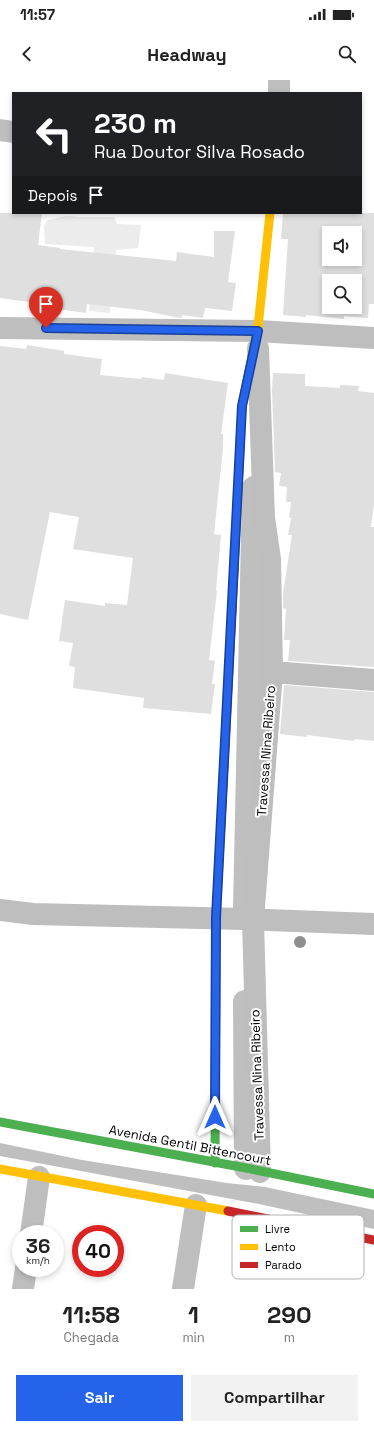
<!DOCTYPE html>
<html lang="pt">
<head>
<meta charset="utf-8">
<style>
  :root { --surface:#fff; --page:#f2f2f2; --text:#222; --muted:#767676; --accent:#2563eb }
  body { margin:0; font-family:"Space Grotesk",sans-serif; background:var(--page); color:var(--text); height:100vh; display:flex; flex-direction:column; font-size:15px; white-space:nowrap }
  * { box-sizing:border-box; margin:0 }
  p { font-size:13px; color:var(--muted) }
  .icon { flex:none; width:22px; height:22px; fill:none; stroke:currentColor; stroke-width:2; stroke-linecap:round; stroke-linejoin:round }
  .map { position:relative; height:1209px; overflow:hidden }
  .sheet { display:flex; flex-direction:column; background:var(--surface); flex:1 }
  .sheet>* { flex:none }
  .guide { position:absolute; left:12px; top:12px; width:350px; height:122px; border-radius:0px; box-shadow:0 2px 6px #0003; background:#202124; color:#fff; overflow:hidden }
  .buttons { position:absolute; left:322px; top:146px; display:grid; gap:8px }
  .buttons a { display:grid; place-items:center; width:40px; height:40px; border-radius:0px; background:var(--surface); box-shadow:0 2px 6px #0003; font-size:20px }
  .speed { position:absolute; left:12px; top:1145px; display:flex; gap:8px; font-size:20px; font-weight:700; text-align:center }
  .speed>* { display:grid; place-content:center; width:52px; height:52px; border-radius:50%; background:var(--surface); box-shadow:0 2px 6px #0003; line-height:1 }
  .speed small { font-size:10px; font-weight:400 }
  .speed .limit { border:6px solid #d22; background:#fff; color:#111 }
  .pin { position:absolute; display:grid; place-items:center; width:34px; height:34px; color:#fff; margin:-41px -17px; border-radius:50% 50% 50% 0; rotate:-45deg; box-shadow:0 0 4px #0007 }
  .pin .icon { rotate:45deg }
  .me { position:absolute; width:44px; margin:-22px; rotate:0deg; stroke-linejoin:round; filter:drop-shadow(0 0 3px #0008) }
  .turn { display:flex; align-items:center; gap:14px; height:84px; padding:0 16px; font-size:18px }
  .turn .icon { width:52px; height:52px; stroke-width:2.5 }
  .turn b { display:block; font-size:28px; line-height:34px }
  .then { display:flex; align-items:center; height:38px; padding:0 16px; background:#0003; gap:8px; font-size:15px }
  .eta { display:flex; justify-content:space-evenly; align-items:center; height:68px; text-align:center }
  .eta b { font-size:24px; font-weight:700; line-height:28px }
  .cta { display:flex; gap:8px; margin-top:auto; padding:8px 16px }
  .cta a { flex:1; height:46px; border-radius:0px; background:var(--accent); color:#fff; font-size:16px; font-weight:700; line-height:46px; text-align:center }
  .cta a+a { background:var(--page); color:var(--text) }
  .status { display:flex; justify-content:space-between; align-items:center; height:28px; padding:0 20px; background:var(--surface); direction:ltr }
  .status svg { height:11px; fill:currentColor }
  header { display:flex; justify-content:space-between; align-items:center; height:52px; padding:0 16px; background:var(--surface); font-size:18px; font-weight:700 }
  .map>svg:first-child { display:block }
</style>
</head>
<body>
<div class="status"><b>11:57</b><svg viewBox="0 0 49 12"><path d="M0 12V9h3v3zM5 12V6h3v6zM10 12V3h3v9zM15 12V0h3v12zM26 1h20v11H26zM47 4h2v5h-2z"/></svg></div>
<header><svg class="icon" aria-label="back" viewBox="0 0 24 24"><path d="M15 5l-7 7 7 7"/></svg>Headway<svg class="icon" aria-label="search" viewBox="0 0 24 24"><circle cx="10" cy="10" r="6"/><path d="M15 15l6 6"/></svg></header>
<div class="map">
<svg width="374" height="1209" viewBox="0 0 374 1209">
  <rect width="100%" height="100%" fill="#fff"/>
  <polygon fill="#ececec" points="66,136 78,137 114,137 117,144 141,145 138,168 116,170 110,233 89,231 94,167 45,164 44,145 48,140"/>
  <polygon fill="#bfbfbf" points="0,1063 82,1080 227,1103 265,1107 374,1130 374,1149 259,1124 0,1076"/>
  <g fill="none" stroke-linecap="round" stroke-linejoin="round">
    <g stroke="#bfbfbf" stroke-width="24">
      <polyline points="245,829 254,408"/>
      <polyline points="245,922 246,1088"/>
    </g>
  </g>
  <g fill="#dfdfdf" fill-rule="evenodd">
    <polygon points="0,133 42,133 38,165 60,168 60,169 176,181 177,172 214,177 214,151 235,151 228,202 236,203 232,231 205,228 203,238 182,235 182,238 180,238 140,230 87,224 86,233 57,229 58,226 0,218"/>
    <path d="M283,133H374V224H369L368,238L344,236V239L306,235V237L283,235L288,159H281ZM329,153H355V179H329ZM329,201H355V227H329Z"/>
    <polygon points="27,265 64,271 64,274 102,279 100,295 141,299 142,297 164,300 165,293 228,303 221,354 223,354 223,369 214,454 221,455 216,510 217,511 209,580 215,581 212,604 215,604 211,634 143,628 144,618 73,608 75,587 69,586 73,563 59,561 65,520 105,526 105,523 127,525 133,478 73,469 79,437 50,432 28,540 0,534 0,266 26,269"/>
    <polygon points="273,293 305,294 305,306 340,308 340,305 359,306 358,311 374,313 374,424 371,447 374,447 374,587 288,581 290,560 284,560 286,529 283,528 283,513 292,455 288,455 291,438 289,438 291,422 286,422 287,407 279,406 281,393 275,392 272,310"/>
    <polygon points="284,605 374,612 374,661 355,659 354,661 307,655 307,657 280,654"/>
  </g>
  <g fill="none" stroke-linecap="round" stroke-linejoin="round">
    <g stroke="#bebebe" stroke-width="22">
      <polyline points="279,13 279,0"/>
      <polyline points="0,50 13,52"/>
      <polyline points="0,248 258,251 374,258"/>
      <polyline points="258,268 264,438 270,479 272,592 253,840 260,1092"/>
      <polyline points="272,592 374,600"/>
      <polyline points="0,830 33,834 244,839 374,844"/>
      <polyline points="31,1154 39,1097"/>
      <polyline points="23,1209 26,1188"/>
      <polyline points="183,1209 196,1125"/>
    </g>
    <g stroke="#4caf50" stroke-width="9">
      <polyline points="234,489 242,326 258,247"/>
      <polyline points="0,1042 246,1088 374,1114"/>
      <polyline points="215,1083 216,838 221,743"/>
    </g>
    <g stroke="#ffc107" stroke-width="9">
      <polyline points="258,247 270,133"/>
      <polyline points="0,1089 228,1131"/>
    </g>
    <g stroke="#c62828" stroke-width="9">
      <polyline points="221,743 234,489"/>
      <polyline points="228,1131 374,1160"/>
    </g>
  </g>
  <circle fill="#8f8f8f" cx="300" cy="862" r="6"/>
  <g fill="none" stroke-linecap="round" stroke-linejoin="round">
    <defs>
      <polyline id="route" points="46,248 258,251 242,326 216,838 215,1037"/>
    </defs>
    <use href="#route" stroke="#184099" stroke-width="10"/>
    <use href="#route" stroke="#2563eb" stroke-width="7"/>
  </g>
  <g text-anchor="middle" dominant-baseline="central" stroke-width="4" stroke-linejoin="round" paint-order="stroke">
    <g font-size="13" fill="#000" stroke="#fff">
      <text transform="translate(266 671) rotate(-86)">Travessa Nina Ribeiro</text>
      <text transform="translate(257 995) rotate(-92)">Travessa Nina Ribeiro</text>
      <text transform="translate(190 1065) rotate(11)">Avenida Gentil Bittencourt</text>
    </g>
  </g>
  <rect x="232" y="1135" width="132" height="64" rx="6" fill="#fff" stroke="#b2b2b2" stroke-width="1"/>
  <rect x="240" y="1146" width="18" height="6" fill="#4caf50"/>
  <rect x="240" y="1164" width="18" height="6" fill="#ffc107"/>
  <rect x="240" y="1182" width="18" height="6" fill="#c62828"/>
  <g font-size="11" fill="#000">
    <text x="265" y="1153">Livre</text>
    <text x="265" y="1171">Lento</text>
    <text x="265" y="1189">Parado</text>
  </g>
</svg>
<div class="buttons">
<a><svg class="icon" aria-label="sound" viewBox="0 0 24 24"><path d="M4 9h4l5-4v14l-5-4H4zM17 9q2 3 0 6"/></svg></a>
<a><svg class="icon" aria-label="search" viewBox="0 0 24 24"><circle cx="10" cy="10" r="6"/><path d="M15 15l6 6"/></svg></a>
</div>
<div class="speed"><div>36<small>km/h</small></div><div class="limit">40</div></div>
<div class="pin" style="left:46px;top:248px;background:#d93025"><svg class="icon" aria-label="arrive" viewBox="0 0 24 24"><path d="M6 21V4h12l-3 4 3 4H6"/></svg></div>
<svg class="me" style="left:215px;top:1037px" viewBox="-20 -20 40 40"><path d="M0-17L14 15 0 8-14 15z" fill="#2563eb" stroke="#fff" stroke-width="4"/></svg>
<div class="guide">
<div class="turn"><svg class="icon" aria-label="left" viewBox="0 0 24 24"><path d="M17 20v-9H6M10 6l-5 5 5 5"/></svg><div><b>230 m</b>Rua Doutor Silva Rosado</div></div>
<div class="then">Depois<svg class="icon" aria-label="arrive" viewBox="0 0 24 24"><path d="M6 21V4h12l-3 4 3 4H6"/></svg></div>
</div>
</div>
<section class="sheet">
<div class="eta">
<div><b>11:58</b><p>Chegada</p></div>
<div><b>1</b><p>min</p></div>
<div><b>290</b><p>m</p></div>
</div>
<div class="cta"><a>Sair</a><a>Compartilhar</a></div>
</section>
</body>
</html>
